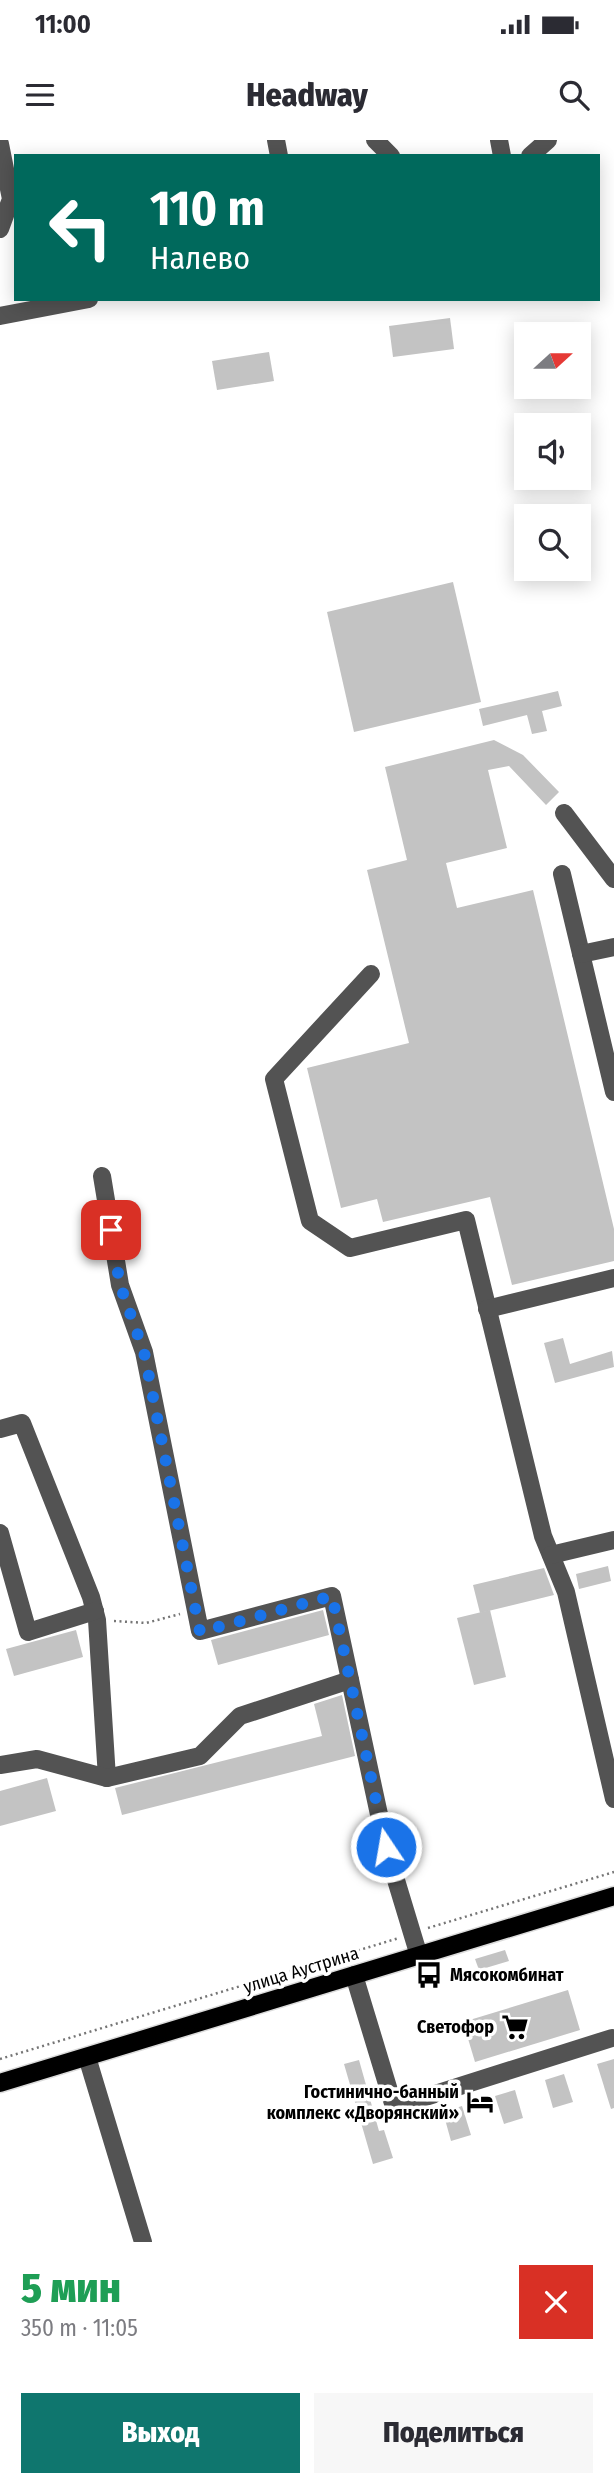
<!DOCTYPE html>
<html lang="ru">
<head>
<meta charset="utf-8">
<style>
  :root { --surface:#fff; --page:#f7f7f7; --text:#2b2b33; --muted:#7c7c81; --accent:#0f766e }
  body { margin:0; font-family:"Fira Sans Condensed",sans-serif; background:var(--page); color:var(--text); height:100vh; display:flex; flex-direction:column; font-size:26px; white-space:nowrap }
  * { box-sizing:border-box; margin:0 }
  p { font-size:23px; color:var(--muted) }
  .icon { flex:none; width:38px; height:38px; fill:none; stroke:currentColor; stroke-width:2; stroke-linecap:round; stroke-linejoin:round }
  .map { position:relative; height:2102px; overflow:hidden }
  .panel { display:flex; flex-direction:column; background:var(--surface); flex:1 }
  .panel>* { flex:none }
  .banner { position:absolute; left:14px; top:14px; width:586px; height:147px; border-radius:0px; box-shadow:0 4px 18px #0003; background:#00695c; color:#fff; overflow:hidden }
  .needle { width:46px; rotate:69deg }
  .buttons { position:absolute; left:514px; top:182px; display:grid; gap:14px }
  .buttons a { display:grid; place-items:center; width:77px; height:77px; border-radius:0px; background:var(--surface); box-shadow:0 4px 18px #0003; font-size:35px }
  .pin { position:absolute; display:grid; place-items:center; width:60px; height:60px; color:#fff; margin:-30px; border-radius:14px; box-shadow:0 4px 10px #0006 }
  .me { position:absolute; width:77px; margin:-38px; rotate:348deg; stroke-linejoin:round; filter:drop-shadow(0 0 5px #0008) }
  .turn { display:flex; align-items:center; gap:24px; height:147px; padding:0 21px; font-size:32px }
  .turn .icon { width:91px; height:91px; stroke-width:2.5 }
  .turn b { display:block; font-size:49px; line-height:60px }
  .round { display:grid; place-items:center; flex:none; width:74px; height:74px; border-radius:0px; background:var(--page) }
  .summary { display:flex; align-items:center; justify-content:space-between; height:119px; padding:0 21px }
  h1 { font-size:42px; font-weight:800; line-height:52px; color:#1e9e55 }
  .primary-button { display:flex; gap:14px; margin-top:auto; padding:14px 21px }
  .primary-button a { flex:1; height:80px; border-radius:0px; background:var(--accent); color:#fff; font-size:28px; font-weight:800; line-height:80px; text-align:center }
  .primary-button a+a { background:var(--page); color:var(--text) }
  .status { display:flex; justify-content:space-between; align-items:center; height:49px; padding:0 35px; background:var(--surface); direction:ltr }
  .status svg { height:19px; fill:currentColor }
  header { display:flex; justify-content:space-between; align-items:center; height:91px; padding:0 21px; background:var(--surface); font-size:32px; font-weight:800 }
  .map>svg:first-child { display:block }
</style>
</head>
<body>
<div class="status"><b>11:00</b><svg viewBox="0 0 49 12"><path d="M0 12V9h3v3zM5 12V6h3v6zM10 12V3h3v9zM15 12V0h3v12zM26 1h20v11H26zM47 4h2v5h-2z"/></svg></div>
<header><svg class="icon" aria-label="menu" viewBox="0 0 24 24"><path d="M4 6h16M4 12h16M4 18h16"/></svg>Headway<svg class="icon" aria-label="search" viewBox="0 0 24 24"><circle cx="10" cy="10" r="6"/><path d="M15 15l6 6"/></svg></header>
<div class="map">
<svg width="614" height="2102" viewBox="0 0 614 2102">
  <rect width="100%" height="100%" fill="#fff"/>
  <g fill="#c3c3c3">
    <polygon points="450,178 454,209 393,217 389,186"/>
    <polygon points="269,212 274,241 217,250 212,221"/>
    <polygon points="453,442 481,562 354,592 327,472"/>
    <polygon points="558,551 562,566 542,571 547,591 532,594 527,575 483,586 479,569"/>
    <polygon points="494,600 523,615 559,652 546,665 509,626 488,630 507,708 446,723 457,768 533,750 614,1089 614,1121 512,1145 490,1057 383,1082 377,1059 341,1068 307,928 409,903 367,730 407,720 385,627"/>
    <polygon points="563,1198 570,1224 612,1211 614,1227 555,1243 544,1203"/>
    <polygon points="608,1426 611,1441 579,1449 576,1434"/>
    <polygon points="544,1428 554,1455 480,1473 473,1445"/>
    <polygon points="323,1470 329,1495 218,1525 211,1500"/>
    <polygon points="490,1470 506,1537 474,1545 457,1478"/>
    <polygon points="76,1490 83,1517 14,1536 6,1509"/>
    <polygon points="342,1555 355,1616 122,1675 115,1648 322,1596 314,1564"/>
    <polygon points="47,1638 56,1671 0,1686 0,1651"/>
    <polygon points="505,1810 509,1821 479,1830 475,1819"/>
    <polygon points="568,1850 580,1890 475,1922 463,1882"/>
    <polygon points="614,1919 614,1968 611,1969 597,1924"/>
    <polygon points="359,1920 379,1991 384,1990 393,2018 373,2024 344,1924"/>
    <polygon points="564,1934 573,1962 553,1968 545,1940"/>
    <polygon points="515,1950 523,1978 504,1984 495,1956"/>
    <polygon points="462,1966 471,1995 451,2001 443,1972"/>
  </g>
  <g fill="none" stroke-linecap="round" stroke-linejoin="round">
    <defs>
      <polyline id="major" points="0,1943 614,1756"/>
    </defs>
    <use href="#major" stroke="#dbdbdb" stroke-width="21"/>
    <g stroke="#757575" stroke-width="2.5" stroke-dasharray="2 3.5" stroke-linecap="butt">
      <polyline points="114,1481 146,1483 180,1474"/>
      <polyline points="428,1788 614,1732"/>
      <polyline points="0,1919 399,1798"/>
    </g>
    <g stroke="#535353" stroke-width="18">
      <polyline points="276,0 279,16"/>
      <polyline points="375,0 391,16"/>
      <polyline points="499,0 502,16"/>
      <polyline points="0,4 11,59 0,89"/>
      <polyline points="530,16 548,0"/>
      <polyline points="0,176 89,159"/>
      <polyline points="564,673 614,739"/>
      <polyline points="562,734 614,952"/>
      <polyline points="581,814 614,807"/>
      <polyline points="371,834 274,939 310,1081 350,1108 466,1080 543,1396 566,1452 614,1659"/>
      <polyline points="102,1036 120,1145 144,1212 200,1491 332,1456 386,1707 419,1816"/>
      <polyline points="487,1169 614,1138"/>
      <polyline points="0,1289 22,1283 91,1457 97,1480 107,1638"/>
      <polyline points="0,1393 28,1492 95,1471"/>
      <polyline points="551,1415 614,1400"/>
      <polyline points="0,1625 37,1619 107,1638 200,1616 240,1576 350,1540"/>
      <polyline points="354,1835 394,1967 612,1898"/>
      <polyline points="87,1917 143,2102"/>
    </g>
    <use href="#major" stroke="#000" stroke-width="18"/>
  </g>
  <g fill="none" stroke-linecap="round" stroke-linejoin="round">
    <polyline stroke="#1a73e8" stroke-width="12" stroke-dasharray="0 21.6" points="111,1090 120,1145 144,1212 200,1492 332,1456 386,1707"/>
  </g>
  <defs>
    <symbol id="bus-bare" viewBox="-9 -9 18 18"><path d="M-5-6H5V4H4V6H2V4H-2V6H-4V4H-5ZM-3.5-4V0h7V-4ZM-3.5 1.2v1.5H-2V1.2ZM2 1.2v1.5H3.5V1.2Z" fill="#000" stroke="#fff" stroke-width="2.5" paint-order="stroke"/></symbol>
    <symbol id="supermarket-bare" viewBox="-9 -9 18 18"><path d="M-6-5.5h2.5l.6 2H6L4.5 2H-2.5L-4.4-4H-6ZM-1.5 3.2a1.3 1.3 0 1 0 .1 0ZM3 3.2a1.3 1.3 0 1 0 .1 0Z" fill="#000" stroke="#fff" stroke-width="2.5" paint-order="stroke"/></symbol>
    <symbol id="hotel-bare" viewBox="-9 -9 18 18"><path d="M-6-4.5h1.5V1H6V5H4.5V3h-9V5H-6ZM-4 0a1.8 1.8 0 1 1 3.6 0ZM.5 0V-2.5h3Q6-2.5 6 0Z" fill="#000" stroke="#fff" stroke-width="2.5" paint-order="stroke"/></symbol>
  </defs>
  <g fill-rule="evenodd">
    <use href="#bus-bare" x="410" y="1816" width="38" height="38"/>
    <use href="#supermarket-bare" x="496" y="1868" width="38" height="38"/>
    <use href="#hotel-bare" x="461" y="1943" width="38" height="38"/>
  </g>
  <g text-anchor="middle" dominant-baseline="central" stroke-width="7" stroke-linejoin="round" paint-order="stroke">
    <g font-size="18" fill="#000" stroke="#fff">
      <text transform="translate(301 1830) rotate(-17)">улица Аустрина</text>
    </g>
    <g font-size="18" font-weight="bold" fill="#000" stroke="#fff" text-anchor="end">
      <text x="450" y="1835" text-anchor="start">Мясокомбинат</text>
      <text x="494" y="1887">Светофор</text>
      <text x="459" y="1952">Гостинично-банный<tspan x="459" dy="21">комплекс «Дворянский»</tspan></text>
    </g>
  </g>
</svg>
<div class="buttons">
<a><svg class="needle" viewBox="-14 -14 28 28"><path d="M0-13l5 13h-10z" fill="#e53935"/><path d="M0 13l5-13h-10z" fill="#7c7c81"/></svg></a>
<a><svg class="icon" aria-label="sound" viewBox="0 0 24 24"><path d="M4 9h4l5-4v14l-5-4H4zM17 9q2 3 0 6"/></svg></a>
<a><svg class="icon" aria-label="search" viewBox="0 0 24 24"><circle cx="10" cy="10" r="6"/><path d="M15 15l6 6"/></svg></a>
</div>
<div class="pin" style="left:111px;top:1090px;background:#d93025"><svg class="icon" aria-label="arrive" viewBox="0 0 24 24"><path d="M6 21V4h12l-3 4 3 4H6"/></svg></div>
<svg class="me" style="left:386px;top:1707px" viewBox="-20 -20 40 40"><circle r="17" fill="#1a73e8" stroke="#fff" stroke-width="3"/><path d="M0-11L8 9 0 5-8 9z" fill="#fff"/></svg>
<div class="banner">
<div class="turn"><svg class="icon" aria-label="left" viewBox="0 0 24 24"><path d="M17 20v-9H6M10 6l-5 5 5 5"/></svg><div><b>110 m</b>Налево</div></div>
</div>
</div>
<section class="panel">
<div class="summary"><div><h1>5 мин</h1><p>350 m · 11:05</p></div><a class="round" style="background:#d93025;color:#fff"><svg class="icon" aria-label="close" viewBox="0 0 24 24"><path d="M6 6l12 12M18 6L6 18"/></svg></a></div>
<div class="primary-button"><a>Выход</a><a>Поделиться</a></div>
</section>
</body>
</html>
